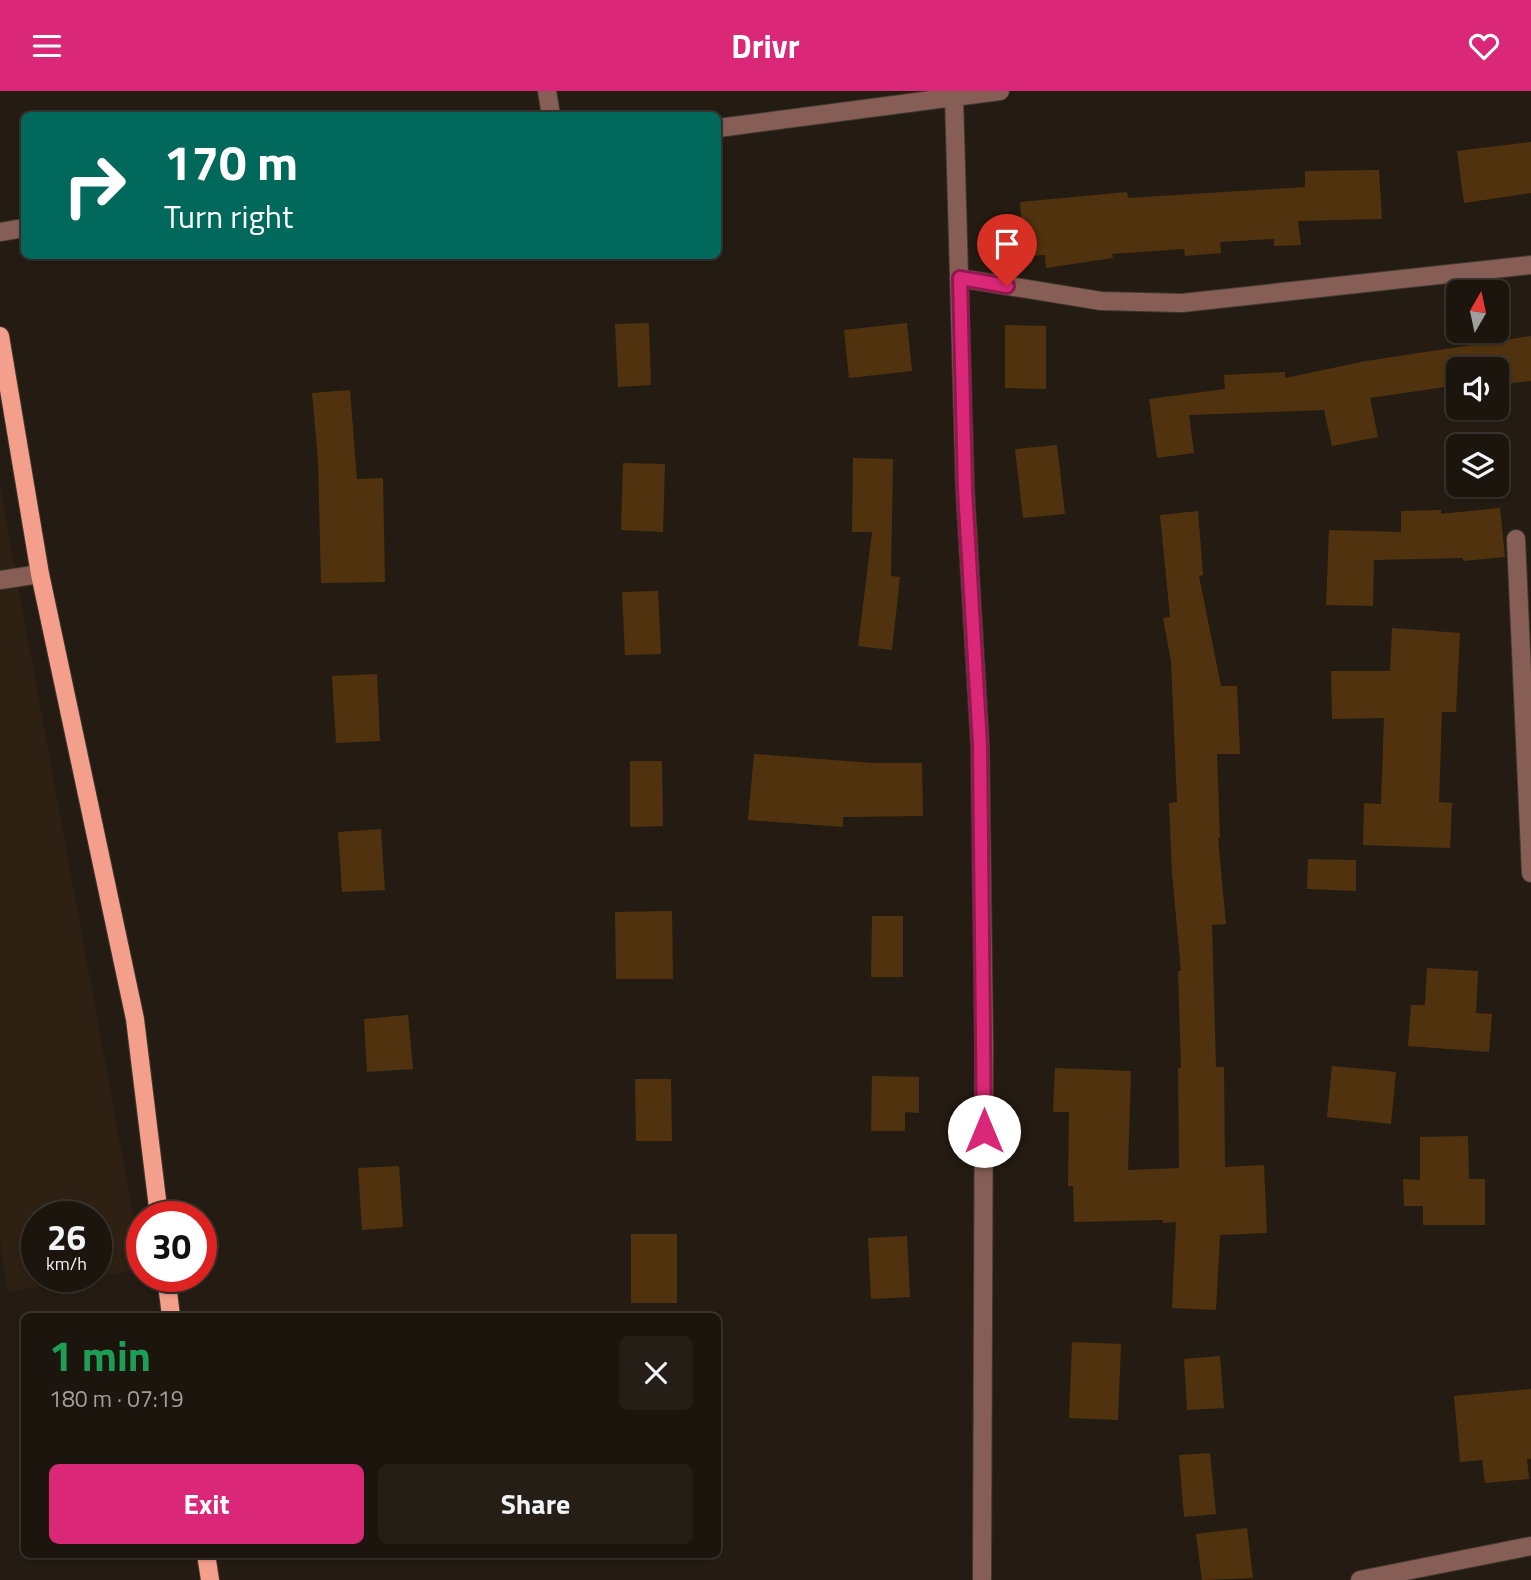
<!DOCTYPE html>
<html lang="en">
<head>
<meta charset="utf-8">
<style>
  :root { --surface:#1b150e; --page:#241e17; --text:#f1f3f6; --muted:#a09f9e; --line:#39342e; --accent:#db2777 }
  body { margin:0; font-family:"Titillium Web",sans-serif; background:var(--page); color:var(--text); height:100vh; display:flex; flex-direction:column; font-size:26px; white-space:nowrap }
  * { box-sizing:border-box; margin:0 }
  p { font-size:23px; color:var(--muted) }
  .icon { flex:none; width:38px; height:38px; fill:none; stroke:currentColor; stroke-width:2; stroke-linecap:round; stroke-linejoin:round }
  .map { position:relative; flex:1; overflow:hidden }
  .sheet { position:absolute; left:21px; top:1222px; width:700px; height:245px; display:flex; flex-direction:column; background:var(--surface); border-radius:10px; box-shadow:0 2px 5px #0004,0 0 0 2px var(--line) }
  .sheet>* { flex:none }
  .hud { position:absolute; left:21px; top:21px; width:700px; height:147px; border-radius:10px; box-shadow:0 2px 5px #0004,0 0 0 2px var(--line); background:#00695c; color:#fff; overflow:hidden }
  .needle { width:46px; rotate:9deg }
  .fabs { position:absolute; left:1446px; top:189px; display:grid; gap:14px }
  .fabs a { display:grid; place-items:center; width:63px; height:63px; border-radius:10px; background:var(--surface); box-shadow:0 2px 5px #0004,0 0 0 2px var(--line); font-size:35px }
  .speed { position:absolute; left:21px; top:1110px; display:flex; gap:14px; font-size:35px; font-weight:700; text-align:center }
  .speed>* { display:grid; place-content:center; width:91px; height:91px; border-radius:50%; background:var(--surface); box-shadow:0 2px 5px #0004,0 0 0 2px var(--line); line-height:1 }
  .speed small { font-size:18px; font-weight:400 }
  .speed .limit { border:10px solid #d22; background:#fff; color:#111 }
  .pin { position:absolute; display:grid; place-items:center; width:60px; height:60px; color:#fff; margin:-72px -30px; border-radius:50% 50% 50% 0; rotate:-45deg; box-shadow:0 0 7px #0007 }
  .pin .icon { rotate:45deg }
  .me { position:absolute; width:77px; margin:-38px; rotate:0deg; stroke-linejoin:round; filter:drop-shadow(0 0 5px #0008) }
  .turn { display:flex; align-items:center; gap:24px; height:147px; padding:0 28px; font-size:32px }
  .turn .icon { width:91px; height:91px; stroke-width:2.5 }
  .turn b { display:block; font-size:49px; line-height:60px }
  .round { display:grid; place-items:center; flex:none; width:74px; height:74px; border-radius:10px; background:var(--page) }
  .overview { display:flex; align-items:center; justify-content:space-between; height:119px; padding:0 28px }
  h1 { font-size:42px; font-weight:700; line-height:52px; color:#1e9e55 }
  .action { display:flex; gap:14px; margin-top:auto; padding:14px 28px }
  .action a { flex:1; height:80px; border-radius:10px; background:var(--accent); color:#fff; font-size:28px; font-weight:700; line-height:80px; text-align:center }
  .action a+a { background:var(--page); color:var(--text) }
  header { display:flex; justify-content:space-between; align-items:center; height:91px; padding:0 28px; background:var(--accent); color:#fff; font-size:32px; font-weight:700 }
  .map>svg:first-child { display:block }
</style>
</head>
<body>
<header><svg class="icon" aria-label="menu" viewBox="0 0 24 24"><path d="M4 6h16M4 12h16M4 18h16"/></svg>Drivr<svg class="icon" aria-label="heart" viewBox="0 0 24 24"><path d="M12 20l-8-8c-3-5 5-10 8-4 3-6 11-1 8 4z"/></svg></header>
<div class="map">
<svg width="1531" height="1489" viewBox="0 0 1531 1489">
  <rect width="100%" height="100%" fill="#241c12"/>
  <path fill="#2e2113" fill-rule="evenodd" d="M0,396L142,1173V1178L8,1201L0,1148ZM37,1125H96V1185H37Z"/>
  <g fill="#50330e">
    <polygon points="1531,51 1531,102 1464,112 1457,60"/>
    <polygon points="1379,79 1382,128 1298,130 1301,154 1274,155 1274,148 1220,151 1221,162 1185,165 1184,158 1112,163 1113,167 1046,177 1045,164 1024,165 1020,111 1127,101 1128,107 1305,96 1305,80"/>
    <polygon points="649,232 651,294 618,296 615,233"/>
    <polygon points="907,232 912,280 849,287 844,239"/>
    <polygon points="1005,234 1046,235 1046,298 1005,297"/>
    <polygon points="1531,245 1531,290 1503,293 1503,287 1496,288 1496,278 1458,278 1458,294 1370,307 1378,346 1332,355 1324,319 1189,324 1194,362 1157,367 1149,308 1225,298 1224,284 1285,281 1285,287 1366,270"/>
    <polygon points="350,299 357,388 383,387 385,491 321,492 318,368 312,302"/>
    <polygon points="1057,354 1065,423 1023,427 1015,358"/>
    <polygon points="853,367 893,368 891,485 900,486 892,559 858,555 872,441 852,441"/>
    <polygon points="623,372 665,373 663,441 621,439"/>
    <polygon points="1500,417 1505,466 1463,470 1463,467 1374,469 1373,515 1326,514 1329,439 1401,441 1401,420 1441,419 1441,423"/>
    <polygon points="1198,420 1203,484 1199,485 1221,595 1237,595 1240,663 1217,663 1220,747 1218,747 1226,833 1212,834 1216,976 1224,976 1225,1076 1264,1074 1267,1142 1220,1144 1216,1219 1172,1217 1176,1131 1163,1132 1163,1129 1074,1131 1073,1095 1068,1095 1069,1021 1053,1021 1055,977 1131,980 1128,1079 1179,1077 1178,977 1181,977 1178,880 1181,880 1172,782 1169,712 1177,711 1171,570 1163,527 1170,526 1160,424"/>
    <polygon points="658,500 661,563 625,564 622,501"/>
    <polygon points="1392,537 1460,542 1456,621 1442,621 1439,711 1452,712 1450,757 1363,754 1364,712 1381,713 1384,627 1332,628 1331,580 1390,580"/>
    <polygon points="377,583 380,650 336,652 332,585"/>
    <polygon points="754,663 872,672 922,672 923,725 843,726 843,736 748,729"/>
    <polygon points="630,670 662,670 663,735 630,736"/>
    <polygon points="381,738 385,799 342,801 338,741"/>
    <polygon points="1308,768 1356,769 1356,800 1307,798"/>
    <polygon points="672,820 673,888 616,888 615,821"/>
    <polygon points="872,825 903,825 903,886 871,886"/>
    <polygon points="1427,877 1478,880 1476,922 1492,923 1489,961 1408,955 1411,914 1425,914"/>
    <polygon points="408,924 413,978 367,981 364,928"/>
    <polygon points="1332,975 1396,981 1391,1033 1327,1026"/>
    <polygon points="872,985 919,986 919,1022 905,1021 905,1040 871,1040"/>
    <polygon points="635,988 671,988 672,1050 636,1050"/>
    <polygon points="1468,1045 1469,1088 1485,1088 1485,1134 1423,1134 1423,1115 1404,1115 1403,1088 1420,1089 1420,1046"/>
    <polygon points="399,1075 403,1136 362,1139 358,1077"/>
    <rect x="631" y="1143" width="46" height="69"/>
    <polygon points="907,1145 910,1206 871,1208 868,1147"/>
    <polygon points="1072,1251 1121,1253 1118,1329 1069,1327"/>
    <polygon points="1220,1265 1224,1317 1187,1319 1184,1268"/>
    <polygon points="1531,1298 1531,1368 1527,1368 1529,1388 1485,1392 1482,1369 1460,1371 1454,1305"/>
    <polygon points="1210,1362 1216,1423 1184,1426 1179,1364"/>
    <polygon points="1247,1437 1253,1487 1202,1489 1196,1443"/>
  </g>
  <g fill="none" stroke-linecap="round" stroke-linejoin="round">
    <defs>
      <g id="minor">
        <polyline points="547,0 551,24"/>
        <polyline points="954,6 965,399 980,654 984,957 982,1489"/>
        <polyline points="718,37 1000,0"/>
        <polyline points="0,141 24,137"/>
        <polyline points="959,187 1101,210 1182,212 1531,174"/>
        <polyline points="1516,448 1531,782"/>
        <polyline points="0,489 40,483"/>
        <polyline points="1360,1489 1531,1455"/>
      </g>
      <g id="major">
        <polyline points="0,245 40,483 135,928 159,1125"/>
        <polyline points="166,1185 171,1225"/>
        <polyline points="206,1463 210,1489"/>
      </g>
    </defs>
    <use href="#minor" stroke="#413930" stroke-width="20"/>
    <use href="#major" stroke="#413930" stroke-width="20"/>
    <use href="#minor" stroke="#875e55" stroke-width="18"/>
    <use href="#major" stroke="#f49e8c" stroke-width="18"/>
  </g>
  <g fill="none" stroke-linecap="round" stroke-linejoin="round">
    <defs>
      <polyline id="route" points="984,1040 980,654 965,399 960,187 1007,195"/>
    </defs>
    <use href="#route" stroke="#8e194d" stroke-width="18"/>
    <use href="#route" stroke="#db2777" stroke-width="12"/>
  </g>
</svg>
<div class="fabs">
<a><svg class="needle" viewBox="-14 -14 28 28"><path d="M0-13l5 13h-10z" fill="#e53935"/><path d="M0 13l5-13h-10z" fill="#a09f9e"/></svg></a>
<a><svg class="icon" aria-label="sound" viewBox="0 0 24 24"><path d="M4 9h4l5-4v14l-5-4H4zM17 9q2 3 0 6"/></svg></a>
<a><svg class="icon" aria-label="layers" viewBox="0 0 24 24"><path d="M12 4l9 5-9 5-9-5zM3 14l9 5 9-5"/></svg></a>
</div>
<div class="speed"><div>26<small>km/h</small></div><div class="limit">30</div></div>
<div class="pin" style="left:1007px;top:195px;background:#d93025"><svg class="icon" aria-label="arrive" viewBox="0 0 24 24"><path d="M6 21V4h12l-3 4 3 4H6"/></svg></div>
<svg class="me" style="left:984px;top:1040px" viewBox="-20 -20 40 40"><circle r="19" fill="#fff"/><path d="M0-13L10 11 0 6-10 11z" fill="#db2777"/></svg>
<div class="hud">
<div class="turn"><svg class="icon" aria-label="right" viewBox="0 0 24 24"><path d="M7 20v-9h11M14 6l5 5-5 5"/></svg><div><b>170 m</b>Turn right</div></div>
</div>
<section class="sheet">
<div class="overview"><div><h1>1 min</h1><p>180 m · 07:19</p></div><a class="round"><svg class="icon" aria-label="close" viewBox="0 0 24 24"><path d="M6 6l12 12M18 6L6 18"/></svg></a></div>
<div class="action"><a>Exit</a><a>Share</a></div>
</section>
</div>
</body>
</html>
